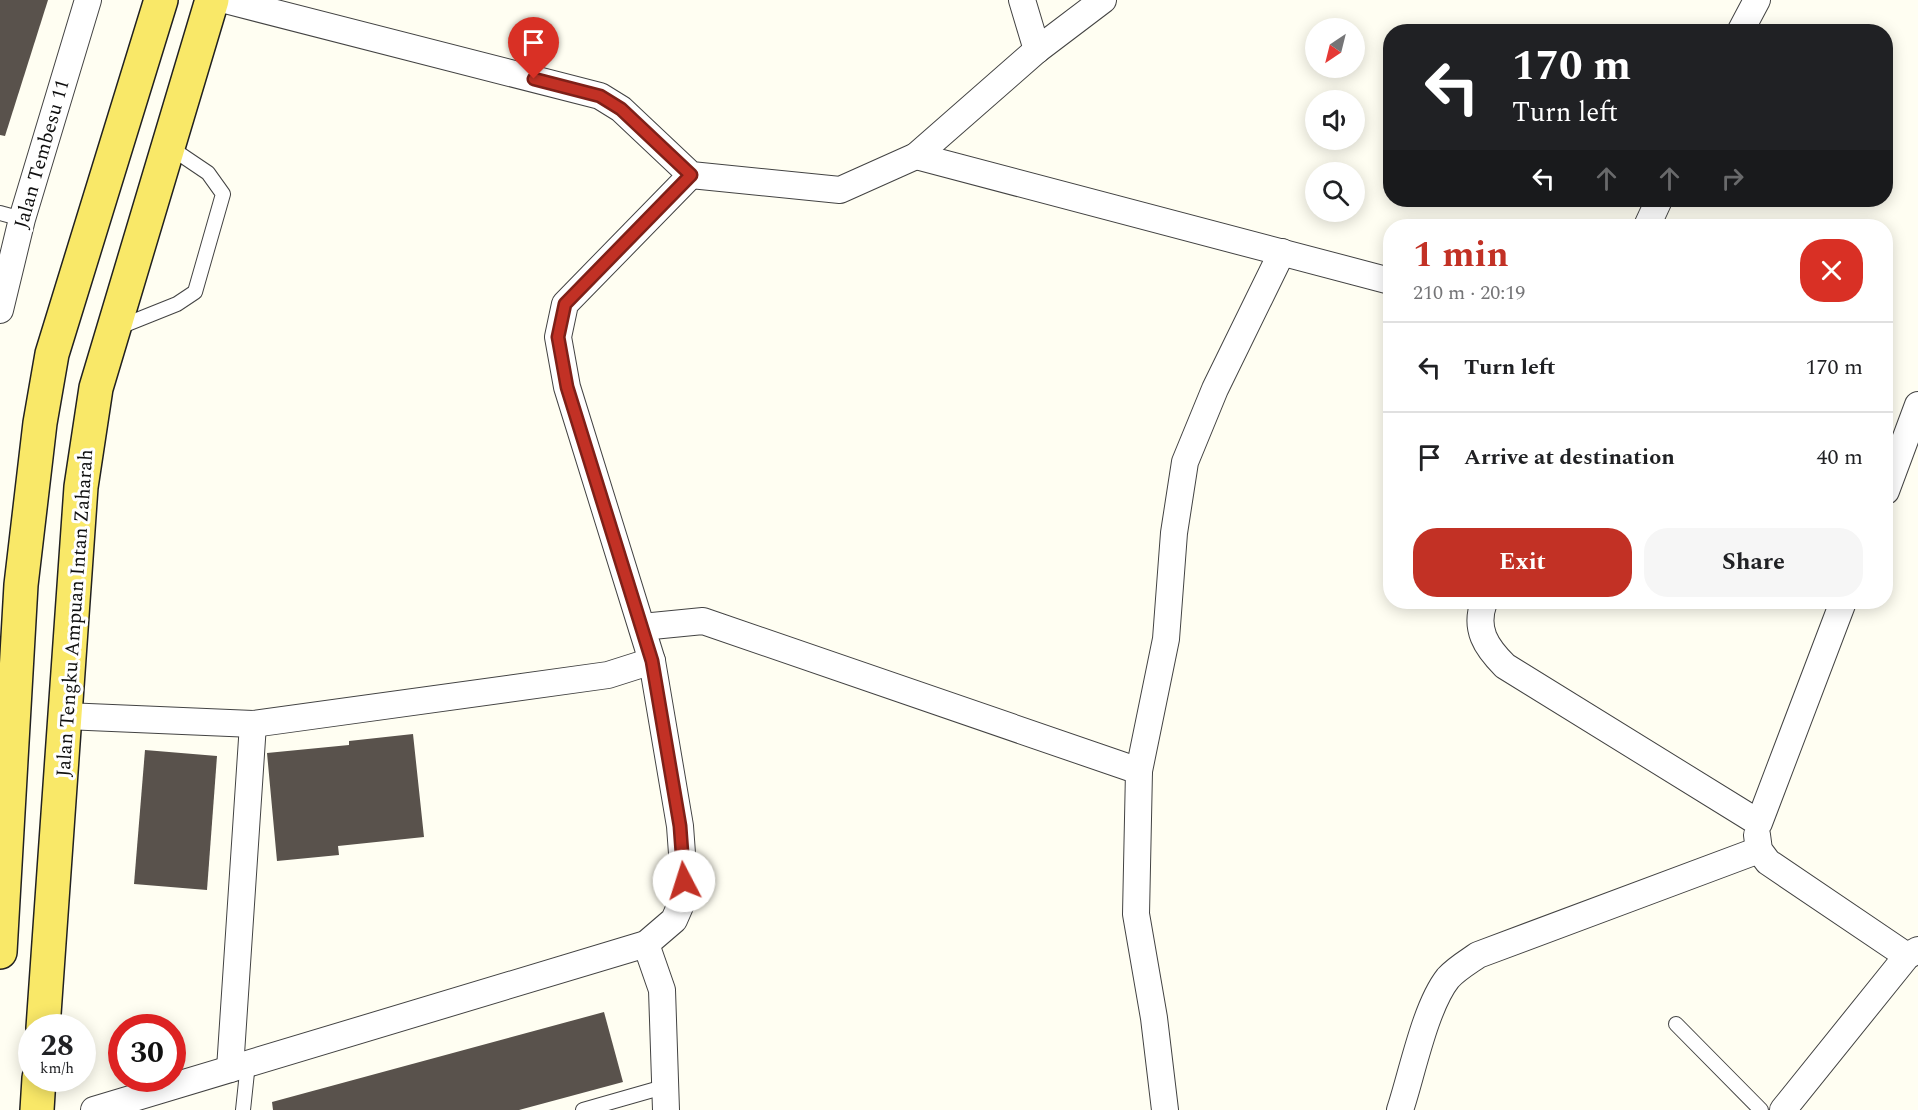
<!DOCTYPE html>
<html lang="en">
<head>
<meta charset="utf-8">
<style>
  :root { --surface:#fff; --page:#f6f6f6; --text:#202124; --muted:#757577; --line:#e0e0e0; --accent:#c23125 }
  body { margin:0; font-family:Spectral,serif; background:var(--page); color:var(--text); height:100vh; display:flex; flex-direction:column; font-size:22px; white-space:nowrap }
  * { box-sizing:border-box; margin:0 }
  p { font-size:20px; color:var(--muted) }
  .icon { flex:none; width:33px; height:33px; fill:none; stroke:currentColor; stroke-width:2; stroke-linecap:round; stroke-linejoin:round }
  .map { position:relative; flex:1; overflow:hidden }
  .details { position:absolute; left:1383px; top:219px; width:510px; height:390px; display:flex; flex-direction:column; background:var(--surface); border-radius:24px; box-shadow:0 3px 15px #0003 }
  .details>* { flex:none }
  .top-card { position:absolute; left:1383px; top:24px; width:510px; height:183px; border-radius:24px; box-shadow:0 3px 15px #0003; background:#202124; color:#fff; overflow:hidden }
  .needle { width:39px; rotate:215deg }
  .controls { position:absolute; left:1305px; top:18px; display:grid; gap:12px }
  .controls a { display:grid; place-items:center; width:60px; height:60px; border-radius:50%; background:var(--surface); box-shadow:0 3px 15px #0003; font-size:30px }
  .speed { position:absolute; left:18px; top:1014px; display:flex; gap:12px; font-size:30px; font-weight:700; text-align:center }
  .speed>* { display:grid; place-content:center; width:78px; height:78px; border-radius:50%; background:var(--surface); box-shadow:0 3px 15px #0003; line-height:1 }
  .speed small { font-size:15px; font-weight:400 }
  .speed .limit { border:9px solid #d22; background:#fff; color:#111 }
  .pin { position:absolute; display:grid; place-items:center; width:51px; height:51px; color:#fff; margin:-62px -26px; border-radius:50% 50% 50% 0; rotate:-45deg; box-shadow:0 0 6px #0007 }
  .pin .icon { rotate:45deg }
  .me { position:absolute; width:66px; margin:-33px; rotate:355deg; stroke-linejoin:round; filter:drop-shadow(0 0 4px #0008) }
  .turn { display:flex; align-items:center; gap:21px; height:126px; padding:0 30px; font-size:27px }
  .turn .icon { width:78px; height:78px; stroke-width:2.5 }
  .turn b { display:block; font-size:42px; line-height:51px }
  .lanes { display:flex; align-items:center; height:57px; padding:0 30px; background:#0003; justify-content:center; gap:30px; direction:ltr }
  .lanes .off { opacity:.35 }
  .round { display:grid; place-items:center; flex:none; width:63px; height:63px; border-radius:24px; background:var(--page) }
  .summary { display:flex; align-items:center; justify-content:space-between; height:102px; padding:0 30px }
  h1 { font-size:36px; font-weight:700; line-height:45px; color:var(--accent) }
  .action { display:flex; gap:12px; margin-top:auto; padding:12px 30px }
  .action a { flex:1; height:69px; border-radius:24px; background:var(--accent); color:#fff; font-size:24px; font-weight:700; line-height:69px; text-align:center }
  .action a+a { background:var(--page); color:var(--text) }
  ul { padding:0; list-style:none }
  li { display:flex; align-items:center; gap:18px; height:90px; padding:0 30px; border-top:2px solid var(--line) }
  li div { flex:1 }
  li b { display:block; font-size:22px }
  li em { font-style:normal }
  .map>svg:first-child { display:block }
</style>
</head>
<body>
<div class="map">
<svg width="1918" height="1110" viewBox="0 0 1918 1110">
  <rect width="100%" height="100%" fill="#fffef2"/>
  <g fill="#59524c">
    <polygon points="0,0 48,0 5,136 0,135"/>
    <polygon points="413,734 424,837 338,846 339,855 277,861 267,753 349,745 349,741"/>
    <polygon points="145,750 217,756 207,890 134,884"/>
    <polygon points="604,1012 623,1082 519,1110 273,1110 272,1102"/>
  </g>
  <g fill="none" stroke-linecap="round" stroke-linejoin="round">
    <defs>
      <g id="service">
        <polyline points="0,213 22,219"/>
        <polyline points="117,328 177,304 195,292 223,194 208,173 168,146"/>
        <polyline points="1676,1024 1761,1110"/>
        <polyline points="243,1110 248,1063"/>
        <polyline points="583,1110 667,1086"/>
      </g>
      <g id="minor">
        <polyline points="225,0 600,96 621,109 691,175 840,190 916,156 1037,50 1103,0"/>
        <polyline points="1022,0 1037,50"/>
        <polyline points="1740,32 1757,0"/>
        <polyline points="916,156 1390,281"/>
        <polyline points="1647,226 1659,200"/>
        <polyline points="0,310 22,219 88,0"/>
        <polyline points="1886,491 1918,405"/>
        <path d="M1484,602C1474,629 1486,647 1505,666L1759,823L1843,602"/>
        <polyline points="642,627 703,621 1139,771"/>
        <polyline points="65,716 253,724 608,675 652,661"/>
        <polyline points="1757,835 1759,850 1768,862 1907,956"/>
        <polyline points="646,944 662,990 666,1110"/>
        <polyline points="230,1069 253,724"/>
        <polyline points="94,1110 646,944 674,920 681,904 684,881 680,826 652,661 567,387 558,337 565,304 691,175"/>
        <polyline points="1165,1110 1154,1018 1136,914 1139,771 1166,639 1174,533 1185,462 1215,389 1282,252"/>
        <path d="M1400,1110C1412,1074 1425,1007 1448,978C1456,969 1468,962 1478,955L1759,850"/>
        <polyline points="1783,1110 1907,956 1918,950"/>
      </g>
      <g id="primary">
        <polyline points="0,952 21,585 40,423 52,354 161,0"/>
        <polyline points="43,1028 81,487 96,388 212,0"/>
        <polyline points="37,1110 39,1078"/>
      </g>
    </defs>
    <use href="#service" stroke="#434343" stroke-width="16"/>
    <use href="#minor" stroke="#434343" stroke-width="28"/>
    <use href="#primary" stroke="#212121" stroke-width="36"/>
    <use href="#service" stroke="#fff" stroke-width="14"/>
    <use href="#minor" stroke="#fff" stroke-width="26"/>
    <use href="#primary" stroke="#f9e868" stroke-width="33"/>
  </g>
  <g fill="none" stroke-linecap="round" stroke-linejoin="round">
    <defs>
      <polyline id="route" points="534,79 600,96 621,109 691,175 565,304 558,337 567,387 652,661 680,826 684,881"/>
    </defs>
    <use href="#route" stroke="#7e2018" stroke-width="15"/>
    <use href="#route" stroke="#c23125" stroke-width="10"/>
  </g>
  <g text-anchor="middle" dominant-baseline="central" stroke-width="6" stroke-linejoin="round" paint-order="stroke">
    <g font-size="20" fill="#101010" stroke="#fff">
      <text transform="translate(42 154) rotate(-74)">Jalan Tembesu 11</text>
      <text transform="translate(75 613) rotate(-86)">Jalan Tengku Ampuan Intan Zaharah</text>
    </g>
  </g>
</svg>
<div class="controls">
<a><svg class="needle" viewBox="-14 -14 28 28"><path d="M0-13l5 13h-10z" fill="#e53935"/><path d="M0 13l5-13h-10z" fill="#757577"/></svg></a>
<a><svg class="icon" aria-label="sound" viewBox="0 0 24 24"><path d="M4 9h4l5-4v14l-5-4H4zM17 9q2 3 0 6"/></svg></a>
<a><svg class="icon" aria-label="search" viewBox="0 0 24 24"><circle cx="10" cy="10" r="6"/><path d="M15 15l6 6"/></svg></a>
</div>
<div class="speed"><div>28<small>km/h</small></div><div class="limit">30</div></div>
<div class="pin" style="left:534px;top:79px;background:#d93025"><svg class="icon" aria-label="arrive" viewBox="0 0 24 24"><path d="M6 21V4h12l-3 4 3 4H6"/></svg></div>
<svg class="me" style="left:684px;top:881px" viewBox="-20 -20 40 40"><circle r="19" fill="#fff"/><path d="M0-13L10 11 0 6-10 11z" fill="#c23125"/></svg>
<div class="top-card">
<div class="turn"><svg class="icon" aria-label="left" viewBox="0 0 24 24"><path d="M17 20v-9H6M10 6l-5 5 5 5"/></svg><div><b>170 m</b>Turn left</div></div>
<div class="lanes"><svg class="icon" aria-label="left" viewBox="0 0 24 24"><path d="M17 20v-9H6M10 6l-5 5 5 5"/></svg><svg class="icon off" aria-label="ahead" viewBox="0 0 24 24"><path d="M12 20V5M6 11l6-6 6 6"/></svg><svg class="icon off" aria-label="ahead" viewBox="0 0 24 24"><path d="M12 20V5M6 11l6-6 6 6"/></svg><svg class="icon off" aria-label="right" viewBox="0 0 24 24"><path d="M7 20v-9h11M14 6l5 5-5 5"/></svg></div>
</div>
<section class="details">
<div class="summary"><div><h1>1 min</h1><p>210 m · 20:19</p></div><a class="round" style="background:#d93025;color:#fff"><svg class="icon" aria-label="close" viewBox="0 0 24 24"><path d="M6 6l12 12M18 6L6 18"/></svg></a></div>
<ul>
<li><svg class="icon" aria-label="left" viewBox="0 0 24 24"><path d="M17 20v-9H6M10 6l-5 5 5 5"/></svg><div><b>Turn left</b></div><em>170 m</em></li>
<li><svg class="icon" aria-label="arrive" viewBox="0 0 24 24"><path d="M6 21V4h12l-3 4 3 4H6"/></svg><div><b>Arrive at destination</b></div><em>40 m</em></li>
</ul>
<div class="action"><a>Exit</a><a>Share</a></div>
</section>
</div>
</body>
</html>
